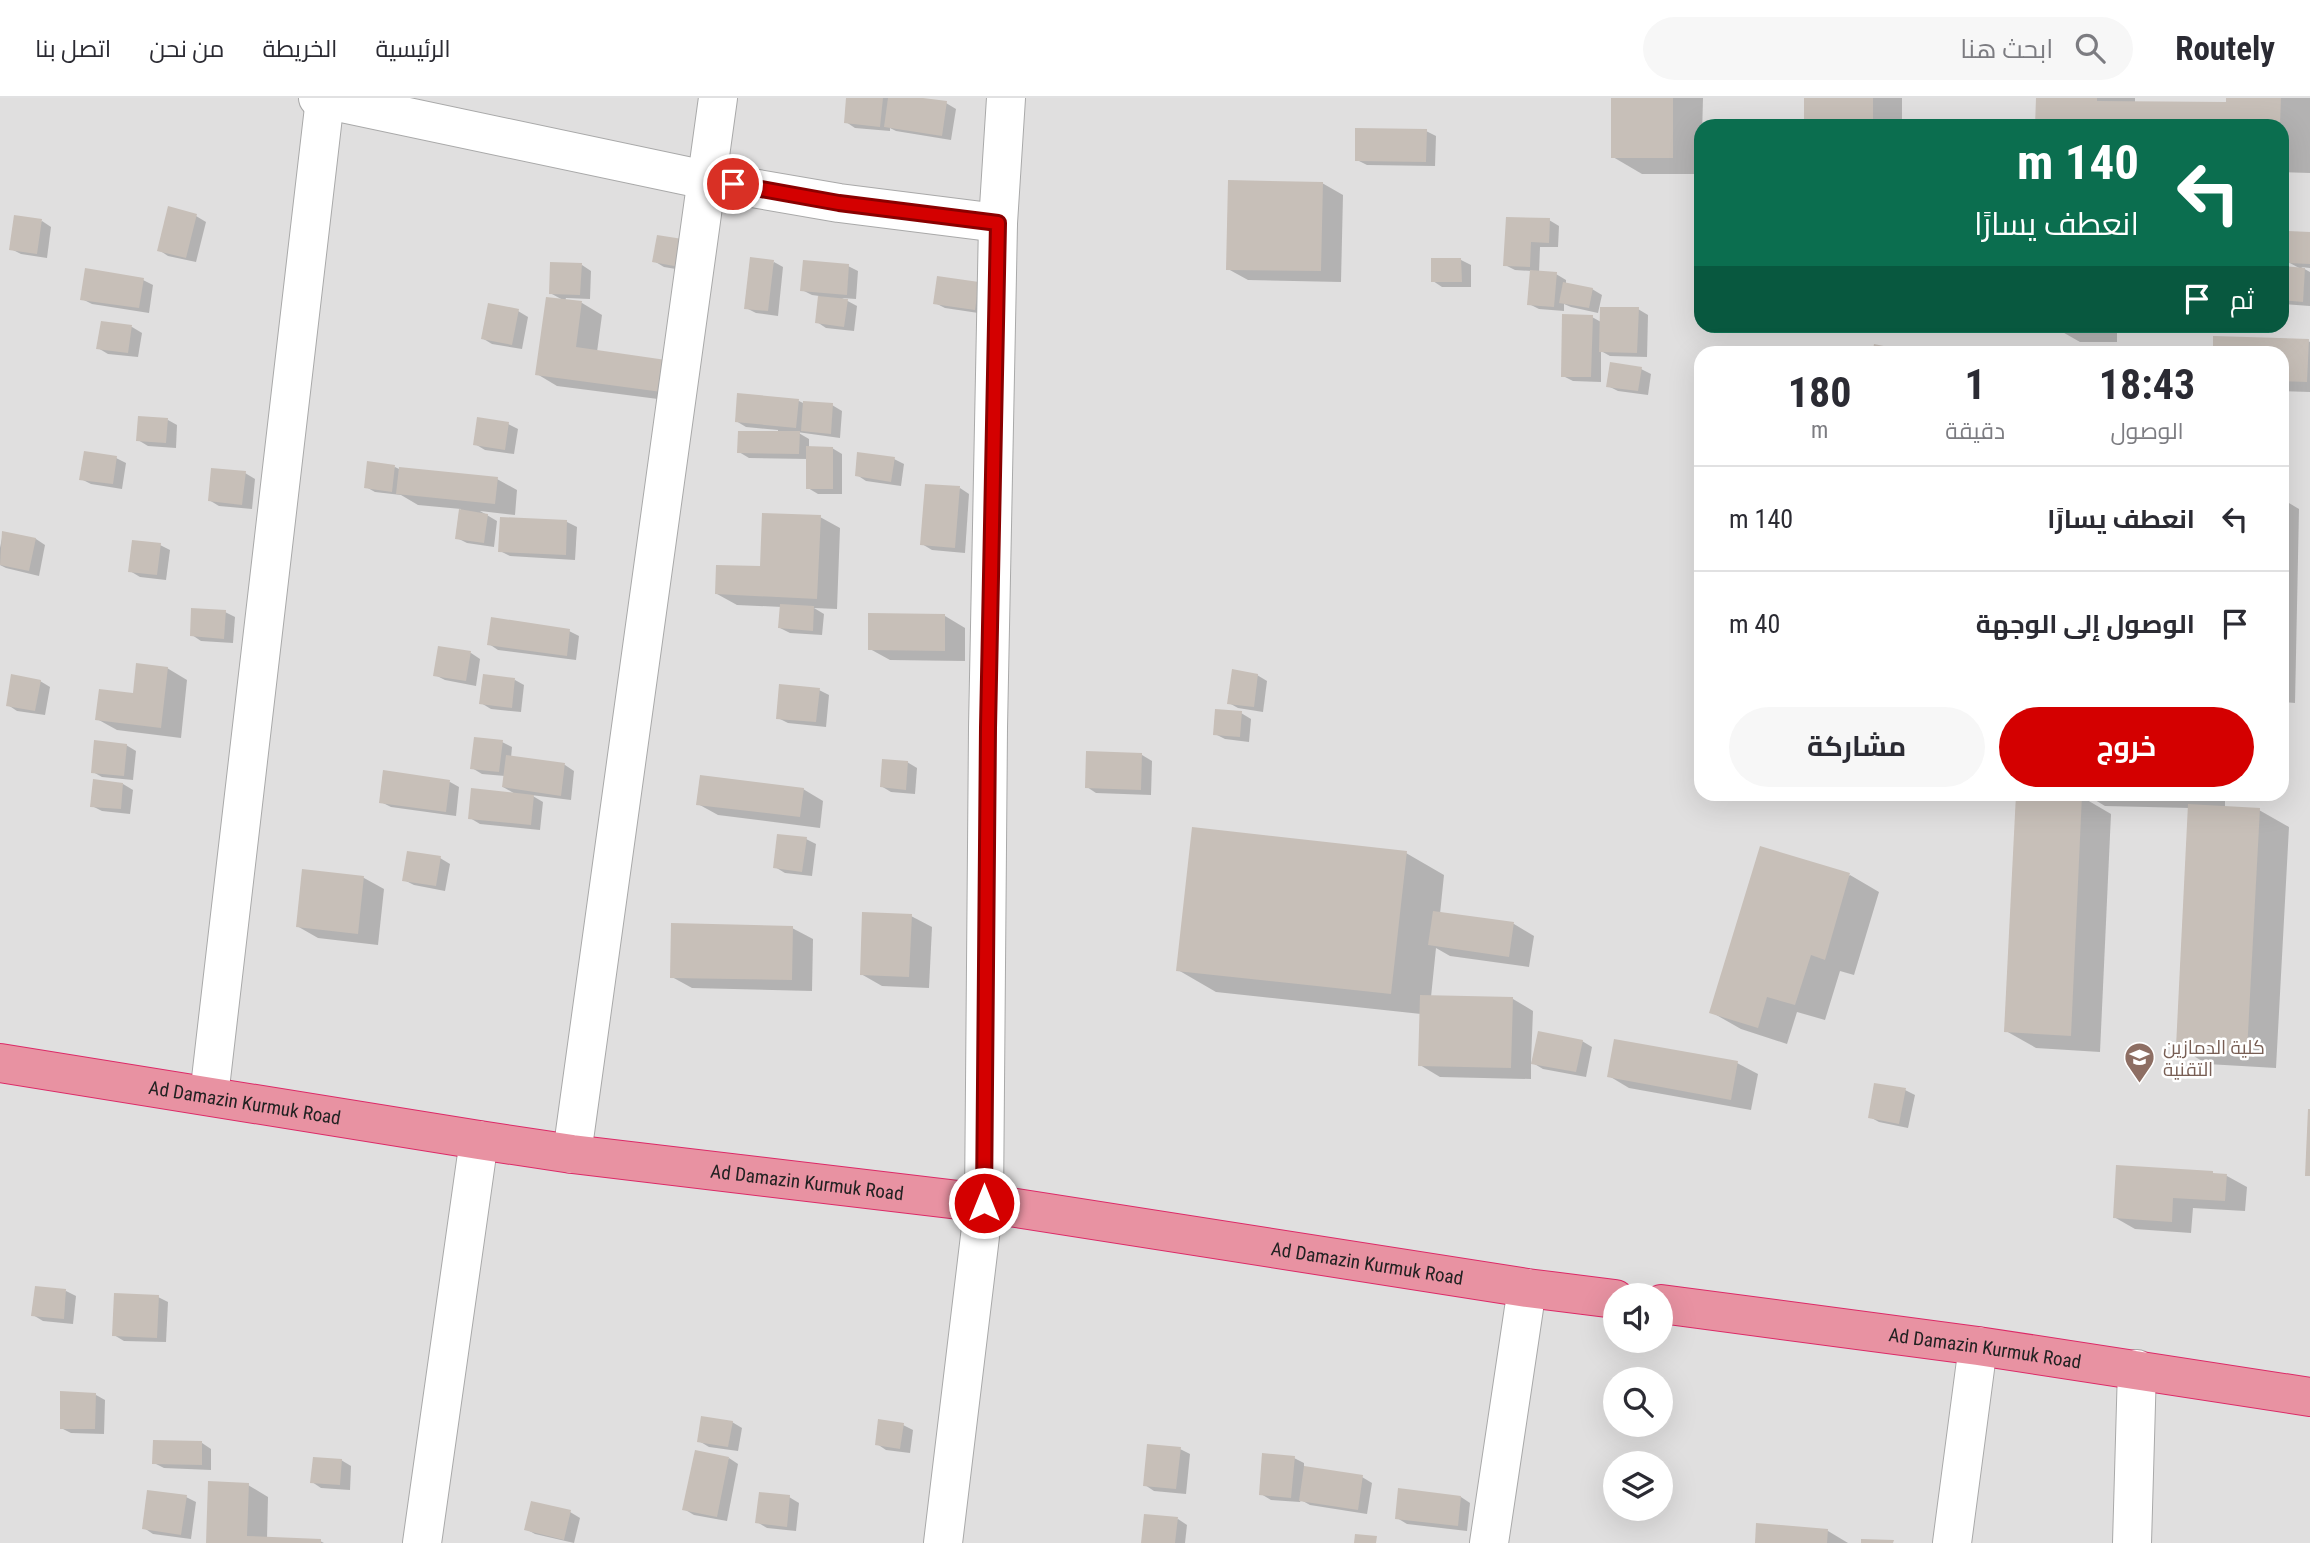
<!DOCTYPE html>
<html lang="ar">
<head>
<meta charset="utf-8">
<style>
  :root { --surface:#fff; --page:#f7f7f7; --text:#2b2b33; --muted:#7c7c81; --line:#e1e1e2; --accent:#d40000 }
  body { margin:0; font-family:"Roboto Condensed",Cairo,sans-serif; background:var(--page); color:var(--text); direction:rtl; height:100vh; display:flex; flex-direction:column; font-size:26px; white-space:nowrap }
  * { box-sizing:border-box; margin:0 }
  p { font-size:23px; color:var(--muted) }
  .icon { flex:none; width:38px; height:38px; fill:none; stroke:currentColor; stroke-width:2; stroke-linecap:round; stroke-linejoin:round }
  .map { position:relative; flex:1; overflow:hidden; direction:ltr }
  .side { position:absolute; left:1694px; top:248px; width:595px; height:455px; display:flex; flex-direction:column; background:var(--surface); border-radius:21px; box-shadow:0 7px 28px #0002; direction:rtl }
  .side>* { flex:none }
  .hud { position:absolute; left:1694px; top:21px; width:595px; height:214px; border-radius:21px; box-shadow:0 7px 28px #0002; direction:rtl; background:#0b6e4f; color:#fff; overflow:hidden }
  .tools { position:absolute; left:1603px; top:1185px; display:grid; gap:14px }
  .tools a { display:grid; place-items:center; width:70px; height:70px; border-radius:50%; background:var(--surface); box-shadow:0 7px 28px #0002; font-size:35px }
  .pin { position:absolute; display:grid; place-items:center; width:60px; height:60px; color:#fff; margin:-30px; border:4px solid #fff; border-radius:50%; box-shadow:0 2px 7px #0007 }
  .me { position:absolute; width:77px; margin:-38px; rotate:0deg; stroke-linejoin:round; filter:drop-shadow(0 0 5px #0008) }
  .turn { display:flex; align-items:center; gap:24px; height:147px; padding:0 35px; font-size:32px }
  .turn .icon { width:91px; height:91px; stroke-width:2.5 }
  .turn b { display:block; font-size:49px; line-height:60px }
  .then { display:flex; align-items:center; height:66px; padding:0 35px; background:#0003; gap:14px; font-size:26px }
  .eta { display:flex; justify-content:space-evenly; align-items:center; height:119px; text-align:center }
  .eta b { font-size:42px; font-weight:700; line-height:49px }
  .action { display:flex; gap:14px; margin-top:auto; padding:14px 35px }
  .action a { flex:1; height:80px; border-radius:42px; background:var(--accent); color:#fff; font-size:28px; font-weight:700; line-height:80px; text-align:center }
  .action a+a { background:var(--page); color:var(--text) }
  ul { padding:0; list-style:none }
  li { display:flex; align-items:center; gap:21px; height:105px; padding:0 35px; border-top:2px solid var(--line) }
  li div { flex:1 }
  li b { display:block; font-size:26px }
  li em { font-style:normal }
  header { display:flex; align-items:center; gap:42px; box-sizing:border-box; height:98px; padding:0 35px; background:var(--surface); border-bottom:2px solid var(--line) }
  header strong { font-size:33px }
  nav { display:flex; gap:38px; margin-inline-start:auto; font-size:24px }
  .search { width:490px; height:63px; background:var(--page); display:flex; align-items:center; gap:18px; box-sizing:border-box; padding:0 24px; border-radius:38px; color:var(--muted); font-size:26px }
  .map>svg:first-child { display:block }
</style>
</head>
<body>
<header>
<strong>Routely</strong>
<div class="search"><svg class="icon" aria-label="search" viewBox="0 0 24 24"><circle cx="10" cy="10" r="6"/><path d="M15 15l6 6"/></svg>ابحث هنا</div>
<nav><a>الرئيسية</a><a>الخريطة</a><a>من نحن</a><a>اتصل بنا</a></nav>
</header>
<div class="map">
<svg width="2310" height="1445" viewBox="0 0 2310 1445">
  <rect width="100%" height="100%" fill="#f2efe9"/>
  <path fill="#e0dfdf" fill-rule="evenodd" d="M0,0H2310V1445H0ZM1701,28H2282V228H1701ZM1701,256H2282V696H1701ZM1615,1197H1661V1242H1615ZM1615,1281H1661V1326H1615ZM1615,1365H1661V1410H1615Z"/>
  <g fill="#0003">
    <polygon points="848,0 911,0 946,5 956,11 951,42 896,33 890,30 890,33 855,30 846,24"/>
    <polygon points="1613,0 1703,0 1701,76 1642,76 1613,59"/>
    <polygon points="1806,0 1902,0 1902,28 1805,28"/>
    <polygon points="2037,0 2135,0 2135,5 2227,6 2227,0 2310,0 2310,75 2282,74 2282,28 2037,28"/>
    <polygon points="1426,33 1436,38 1435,68 1367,67 1357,62"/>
    <polygon points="1322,85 1343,97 1341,184 1248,182 1228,171"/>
    <polygon points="196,118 206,124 196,164 168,158 159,152"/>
    <polygon points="1549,122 1559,128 1558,149 1540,149 1539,175 1556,176 1566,182 1566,186 1592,191 1602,197 1598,215 1571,209 1564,206 1564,213 1539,211 1529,206 1532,173 1515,172 1505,167"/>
    <polygon points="42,123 51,129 47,160 21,156 11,151"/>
    <polygon points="2310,136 2310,170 2301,169 2310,174 2310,208 2282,206 2282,170 2301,171 2288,164"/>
    <polygon points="658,139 694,174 664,169 654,163"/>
    <polygon points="1461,162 1471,167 1471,189 1442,189 1433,183"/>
    <polygon points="774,164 783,169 778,218 756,215 746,210"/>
    <polygon points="582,167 591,173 590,201 566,200 565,203 582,205 602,217 597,254 689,305 557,288 537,276 565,203 550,195"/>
    <polygon points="848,168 858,173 856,201 842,200 857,208 854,233 826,230 817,224 819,198 812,197 802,192"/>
    <polygon points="143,182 153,187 149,215 92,206 82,201"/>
    <polygon points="979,186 985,216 945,210 935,205"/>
    <polygon points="1638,211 1648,217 1647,259 1610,258 1601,253 1601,284 1573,283 1563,278 1592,219 1601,224"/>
    <polygon points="518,213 528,219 522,251 492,246 482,240"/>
    <polygon points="102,225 132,229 142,235 138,259 108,256 98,250"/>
    <polygon points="2059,228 2117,228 2117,244 2080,244 2059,232"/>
    <polygon points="2308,243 2310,244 2310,294 2282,293 2282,256"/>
    <polygon points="1641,271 1651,276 1648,297 1618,293 1608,288"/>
    <polygon points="799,303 805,306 832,307 842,313 840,340 797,334 809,341 809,350 832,350 842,356 842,396 818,396 808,390 808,361 749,360 739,354 778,335 778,332 746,329 736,323"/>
    <polygon points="168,322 177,327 176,350 148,348 138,342"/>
    <polygon points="508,326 518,331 514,356 485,352 475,346"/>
    <polygon points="116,360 126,365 122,391 91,386 81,381"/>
    <polygon points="894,361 904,366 901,388 866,383 857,377"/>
    <polygon points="395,369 401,372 497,381 517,392 515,417 480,413 497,423 494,449 467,445 457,440 461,411 418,407 401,397 375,394 366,389"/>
    <polygon points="245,375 255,381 252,411 219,408 209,402"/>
    <polygon points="960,390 969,396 965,455 932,452 922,446"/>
    <polygon points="2282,401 2299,411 2295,605 2282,604"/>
    <polygon points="820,419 840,430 837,511 814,510 824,516 822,537 790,535 780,530 782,509 737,507 717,496 762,470"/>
    <polygon points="567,424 577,429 575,462 510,458 500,453"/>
    <polygon points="3,435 36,441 45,447 39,478 6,470 0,467 0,450"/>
    <polygon points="160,447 170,452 166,482 140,479 130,473"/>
    <polygon points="225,514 235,519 233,545 201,543 192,537"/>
    <polygon points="870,517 945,518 965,530 965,563 890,562 870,551"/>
    <polygon points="569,533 579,538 576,562 498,552 489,546"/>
    <polygon points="439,550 471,555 480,561 476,588 445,582 435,577"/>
    <polygon points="167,570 187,582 181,640 117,632 97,621 134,597"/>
    <polygon points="1257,577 1267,583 1263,614 1238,610 1229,605"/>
    <polygon points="515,582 524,587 521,614 491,611 481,605"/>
    <polygon points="40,583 50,589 45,617 17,613 8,607"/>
    <polygon points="819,592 829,597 826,629 788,625 778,620"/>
    <polygon points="1241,615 1251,621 1249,644 1225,641 1215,636"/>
    <polygon points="502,644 512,649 511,660 565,667 574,673 571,702 531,697 543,704 540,732 480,726 470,720 517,697 503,689 505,678 482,676 472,670"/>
    <polygon points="126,647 136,653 133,682 102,679 93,674"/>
    <polygon points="1142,657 1152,663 1151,697 1096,695 1087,689"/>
    <polygon points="907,664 917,670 915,696 891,694 881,688"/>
    <polygon points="450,684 459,689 456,718 391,709 381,704"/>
    <polygon points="123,686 133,692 130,716 102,713 92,708"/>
    <polygon points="803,691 823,703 820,730 718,717 698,706"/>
    <polygon points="2085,696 2225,696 2225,710 2259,712 2289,729 2276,970 2207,966 2177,948 2190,710 2105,708"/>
    <polygon points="2082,699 2111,716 2100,954 2036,950 2006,933"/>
    <polygon points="806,741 816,746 812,778 785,775 775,769"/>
    <polygon points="1406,755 1444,777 1440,816 1514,826 1534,838 1529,869 1450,858 1436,850 1431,899 1513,901 1533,913 1531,964 1582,943 1592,949 1586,979 1543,971 1531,964 1531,981 1440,979 1420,967 1421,916 1216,894 1178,872"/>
    <polygon points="440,760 450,766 445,793 414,787 404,782"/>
    <polygon points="304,773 364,780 384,791 378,847 318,840 297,828"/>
    <polygon points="1850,777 1879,794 1854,877 1840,873 1825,922 1797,914 1787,946 1741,931 1711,914"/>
    <polygon points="911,818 932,829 929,890 882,888 861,876"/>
    <polygon points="792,830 813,841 812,893 692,890 672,879"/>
    <polygon points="1737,965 1758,976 1751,1012 1629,990 1609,978"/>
    <polygon points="1905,992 1915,997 1908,1030 1879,1024 1870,1019"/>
    <polygon points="2217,1077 2227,1078 2247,1089 2245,1113 2193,1110 2191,1135 2135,1131 2114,1119"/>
    <polygon points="66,1193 76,1198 73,1226 43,1223 33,1217"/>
    <polygon points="158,1199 168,1204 166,1244 124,1243 114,1237"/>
    <polygon points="96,1297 105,1302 104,1336 71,1335 61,1330"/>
    <polygon points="732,1324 742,1330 738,1353 709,1349 699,1343"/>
    <polygon points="903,1327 913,1332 910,1355 886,1352 877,1346"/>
    <polygon points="202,1345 211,1351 211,1372 164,1370 154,1365"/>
    <polygon points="1180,1351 1190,1356 1186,1396 1154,1393 1145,1387"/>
    <polygon points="729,1360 738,1366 727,1423 694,1417 684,1411"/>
    <polygon points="1294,1360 1304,1365 1304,1370 1362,1379 1372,1385 1367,1416 1310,1407 1301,1402 1300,1404 1271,1402 1261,1396"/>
    <polygon points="341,1362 351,1368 350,1392 321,1390 312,1384"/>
    <polygon points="248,1387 268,1399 267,1441 320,1443 324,1445 207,1445"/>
    <polygon points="186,1399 196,1404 191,1441 153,1436 144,1430"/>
    <polygon points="789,1399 799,1405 796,1433 767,1430 757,1424"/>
    <polygon points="1461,1399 1470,1405 1467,1433 1407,1426 1397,1420"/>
    <polygon points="570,1414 580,1420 574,1445 535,1436 526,1431"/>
    <polygon points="1178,1421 1187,1427 1185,1445 1143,1445"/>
    <polygon points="1828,1433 1848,1445 1756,1445"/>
  </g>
  <g fill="#c7bfb8">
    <polygon points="846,0 883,0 880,29 844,25"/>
    <polygon points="888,0 923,0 947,3 942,38 884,29"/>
    <rect x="1611" y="0" width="62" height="60"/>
    <rect x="1804" y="0" width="69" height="28"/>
    <polygon points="2036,0 2097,0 2097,3 2226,4 2226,0 2281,0 2280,28 2035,28"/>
    <polygon points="1355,30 1427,31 1426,64 1355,63"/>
    <polygon points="1228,82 1323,84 1321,173 1226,172"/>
    <polygon points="168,108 197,116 186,160 157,153"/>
    <polygon points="14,117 42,121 37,156 9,152"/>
    <polygon points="1506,119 1550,120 1549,145 1531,144 1530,169 1503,168"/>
    <polygon points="2288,133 2310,134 2310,166 2287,165"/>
    <polygon points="657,137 689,142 685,170 652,164"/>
    <polygon points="750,159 774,162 768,213 744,211"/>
    <polygon points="1431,160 1461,160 1462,184 1431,184"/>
    <polygon points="803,162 849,166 847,197 800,193"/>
    <polygon points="550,164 582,165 580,197 549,196"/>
    <polygon points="2282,168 2305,170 2303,204 2282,202"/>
    <polygon points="85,170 144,180 139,210 80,202"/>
    <polygon points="1530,172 1557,174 1554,209 1527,207"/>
    <polygon points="937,178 979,184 975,212 933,206"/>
    <polygon points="1563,184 1593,190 1589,210 1559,205"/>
    <polygon points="818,198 848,201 844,229 815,225"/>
    <polygon points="546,199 582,203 576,249 673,263 669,295 535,277"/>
    <polygon points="488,205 519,211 512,247 481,241"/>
    <polygon points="1600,209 1639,209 1637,255 1599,254"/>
    <polygon points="1562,216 1593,217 1591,279 1561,279"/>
    <polygon points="101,223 132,227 128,255 96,251"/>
    <polygon points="2058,228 2097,228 2097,234 2058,233"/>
    <polygon points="2213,238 2309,241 2307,284 2282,283 2282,256 2213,256"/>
    <polygon points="1874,246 1912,254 1911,256 1872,256"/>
    <polygon points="1610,264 1642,269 1638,293 1606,289"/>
    <polygon points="737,295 799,301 796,330 735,324"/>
    <polygon points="803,303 833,305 831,336 801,333"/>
    <polygon points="138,318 168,320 166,345 136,343"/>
    <polygon points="477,319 509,324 505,352 473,347"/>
    <polygon points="738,333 800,333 799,356 737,355"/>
    <polygon points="806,348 833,349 833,391 806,391"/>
    <polygon points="84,353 117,358 113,386 79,382"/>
    <polygon points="857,354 895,359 891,384 855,378"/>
    <polygon points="367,363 395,367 392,394 364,390"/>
    <polygon points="399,369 498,379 495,406 396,396"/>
    <polygon points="211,370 246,373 242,407 208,403"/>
    <polygon points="925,386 960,388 955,450 920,447"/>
    <polygon points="459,411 488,416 484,445 455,441"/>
    <polygon points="762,415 821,417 817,501 715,496 716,467 760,468"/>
    <polygon points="500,419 567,422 566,457 498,454"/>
    <polygon points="2,433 36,440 29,473 0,467"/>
    <polygon points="132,442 161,445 157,477 128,474"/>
    <polygon points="780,506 814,508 813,533 778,530"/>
    <polygon points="191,510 226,512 224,541 190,538"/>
    <polygon points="868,515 945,516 945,553 868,552"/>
    <polygon points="491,519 570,531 567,558 487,547"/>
    <polygon points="438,548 471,553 466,583 433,578"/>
    <polygon points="136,565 168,569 161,630 95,622 99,591 133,595"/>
    <polygon points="1232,571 1258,576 1254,609 1227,606"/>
    <polygon points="11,576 41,582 35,613 6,608"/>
    <polygon points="483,576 515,580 512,610 479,606"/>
    <polygon points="779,586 820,590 816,624 776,621"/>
    <polygon points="1215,611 1242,613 1240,639 1213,637"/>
    <polygon points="474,639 503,642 499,674 470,671"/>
    <polygon points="94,642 127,646 124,678 91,675"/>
    <polygon points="1086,653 1142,655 1141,692 1085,690"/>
    <polygon points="506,657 565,665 561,698 502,689"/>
    <polygon points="882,661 908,663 906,692 880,689"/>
    <polygon points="383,672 450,682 446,714 379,705"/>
    <polygon points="700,677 804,690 800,719 696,707"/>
    <polygon points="93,681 123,685 121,711 90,709"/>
    <polygon points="471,690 534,697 531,727 468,721"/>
    <polygon points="2016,696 2082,697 2071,938 2004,934"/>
    <polygon points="2188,706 2260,710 2247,954 2176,949"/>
    <polygon points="1192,729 1407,753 1391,896 1176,873"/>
    <polygon points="777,736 807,739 802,774 773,770"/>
    <polygon points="1760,748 1850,775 1825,862 1811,857 1795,907 1767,899 1758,930 1709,915"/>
    <polygon points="407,753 441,758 436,788 402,783"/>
    <polygon points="302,771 364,778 358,836 296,829"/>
    <polygon points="1433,813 1514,824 1509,859 1428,847"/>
    <polygon points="862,814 912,816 909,879 860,877"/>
    <polygon points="671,825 793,828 792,882 670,880"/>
    <polygon points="1420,897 1513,899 1511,970 1418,968"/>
    <polygon points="1538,933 1583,942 1576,974 1531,966"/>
    <polygon points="1614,941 1738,963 1731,1002 1607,979"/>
    <polygon points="1874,985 1906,990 1899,1026 1868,1020"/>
    <polygon points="2308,1011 2310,1011 2310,1078 2305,1078"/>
    <polygon points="2116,1067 2213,1073 2213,1075 2227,1076 2225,1103 2173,1100 2172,1124 2113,1120"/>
    <polygon points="35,1188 66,1191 64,1221 31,1218"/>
    <polygon points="114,1195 159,1197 157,1240 112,1238"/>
    <polygon points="60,1293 96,1295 95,1331 60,1331"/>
    <polygon points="701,1318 733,1323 728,1349 697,1344"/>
    <polygon points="878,1321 904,1325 900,1351 875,1347"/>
    <polygon points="153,1342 202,1343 202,1367 152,1366"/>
    <polygon points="1147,1346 1181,1349 1176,1391 1143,1388"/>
    <polygon points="695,1352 729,1359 717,1419 682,1412"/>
    <polygon points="1262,1355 1295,1358 1291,1400 1259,1397"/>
    <polygon points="313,1359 342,1361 340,1387 310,1385"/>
    <polygon points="1304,1368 1363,1377 1358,1412 1299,1403"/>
    <polygon points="208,1383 249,1385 247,1438 321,1441 321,1445 206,1445"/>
    <polygon points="1398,1390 1461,1398 1458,1428 1395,1421"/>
    <polygon points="147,1392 187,1397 181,1437 142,1431"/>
    <polygon points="759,1394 790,1397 787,1429 755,1425"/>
    <polygon points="531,1403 571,1412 564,1442 524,1432"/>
    <polygon points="1144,1416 1178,1419 1175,1445 1141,1445"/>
    <polygon points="1756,1425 1828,1431 1827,1445 1755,1445"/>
    <polygon points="1355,1436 1377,1438 1376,1445 1354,1445"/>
    <polygon points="1861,1441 1894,1442 1893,1445 1861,1445"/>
  </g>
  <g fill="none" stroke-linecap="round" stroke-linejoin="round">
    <defs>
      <g id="street">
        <polyline points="318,0 706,82 839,105 998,125"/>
        <polyline points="209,998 325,1"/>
        <polyline points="572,1056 718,0"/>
        <polyline points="422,1445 479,1042"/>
        <polyline points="943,1445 984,1105 988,630 998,125 1006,0"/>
        <polyline points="1489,1445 1527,1190"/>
        <polyline points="1952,1445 1978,1248"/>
        <polyline points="2132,1445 2137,1271"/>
      </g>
      <g id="highway">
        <path id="s1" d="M0,965L479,1042L572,1056L984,1105L1527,1190L1615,1201"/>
        <path id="s2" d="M1661,1206L1978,1248L2310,1299"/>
      </g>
    </defs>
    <use href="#street" stroke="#a9a9a9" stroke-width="40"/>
    <use href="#highway" stroke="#dc2a67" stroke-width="40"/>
    <use href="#street" stroke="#fff" stroke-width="38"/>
    <use href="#highway" stroke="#e892a2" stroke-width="38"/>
  </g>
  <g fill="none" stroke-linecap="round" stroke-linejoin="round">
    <defs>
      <polyline id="route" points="733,86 839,105 998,125 988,630 984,1105"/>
    </defs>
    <use href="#route" stroke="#8a0000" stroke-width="18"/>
    <use href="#route" stroke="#d40000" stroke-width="12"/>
  </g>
  <defs>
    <symbol id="university-pin" viewBox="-11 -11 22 30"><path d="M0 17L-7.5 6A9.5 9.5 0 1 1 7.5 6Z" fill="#8d6e63" stroke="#fff"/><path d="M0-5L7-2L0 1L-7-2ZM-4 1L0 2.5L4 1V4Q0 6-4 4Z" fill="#fff"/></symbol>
  </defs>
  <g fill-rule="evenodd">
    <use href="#university-pin" x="2122" y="942" width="35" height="47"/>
  </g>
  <g text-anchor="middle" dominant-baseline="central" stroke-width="5" stroke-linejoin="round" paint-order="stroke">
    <g font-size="19" fill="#785e54" stroke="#fff" text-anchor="start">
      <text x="2163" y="949">كلية الدمازين<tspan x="2163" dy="22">التقنية</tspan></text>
    </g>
    <g font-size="19" fill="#222" stroke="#fff">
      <text stroke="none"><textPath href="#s1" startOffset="248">Ad Damazin Kurmuk Road</textPath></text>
      <text stroke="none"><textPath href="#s1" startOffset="816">Ad Damazin Kurmuk Road</textPath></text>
      <text stroke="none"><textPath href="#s1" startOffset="1382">Ad Damazin Kurmuk Road</textPath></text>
      <text stroke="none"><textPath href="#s2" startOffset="327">Ad Damazin Kurmuk Road</textPath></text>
    </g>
  </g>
</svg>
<div class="tools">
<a><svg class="icon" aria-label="sound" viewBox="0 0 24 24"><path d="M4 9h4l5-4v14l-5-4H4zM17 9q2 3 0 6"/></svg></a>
<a><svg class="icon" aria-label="search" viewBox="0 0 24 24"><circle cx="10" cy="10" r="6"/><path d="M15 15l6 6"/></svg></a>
<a><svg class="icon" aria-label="layers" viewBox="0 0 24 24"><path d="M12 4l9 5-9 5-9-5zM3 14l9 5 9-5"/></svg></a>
</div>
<div class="pin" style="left:733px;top:86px;background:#d93025"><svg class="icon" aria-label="arrive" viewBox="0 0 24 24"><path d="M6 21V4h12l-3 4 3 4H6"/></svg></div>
<svg class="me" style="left:984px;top:1105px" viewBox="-20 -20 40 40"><circle r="17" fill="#d40000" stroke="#fff" stroke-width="3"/><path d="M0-11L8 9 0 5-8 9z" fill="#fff"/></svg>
<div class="hud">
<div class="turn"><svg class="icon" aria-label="left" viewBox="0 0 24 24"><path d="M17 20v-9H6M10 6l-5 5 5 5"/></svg><div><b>140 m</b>انعطف يسارًا</div></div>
<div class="then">ثم<svg class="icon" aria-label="arrive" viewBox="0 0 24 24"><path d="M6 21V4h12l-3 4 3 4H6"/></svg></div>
</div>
<section class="side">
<div class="eta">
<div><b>18:43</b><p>الوصول</p></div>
<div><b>1</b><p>دقيقة</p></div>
<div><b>180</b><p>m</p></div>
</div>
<ul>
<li><svg class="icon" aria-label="left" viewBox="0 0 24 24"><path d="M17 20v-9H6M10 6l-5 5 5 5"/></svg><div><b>انعطف يسارًا</b></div><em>140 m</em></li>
<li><svg class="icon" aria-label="arrive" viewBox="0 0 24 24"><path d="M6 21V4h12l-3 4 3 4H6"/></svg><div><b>الوصول إلى الوجهة</b></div><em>40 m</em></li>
</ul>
<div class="action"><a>خروج</a><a>مشاركة</a></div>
</section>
</div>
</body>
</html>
